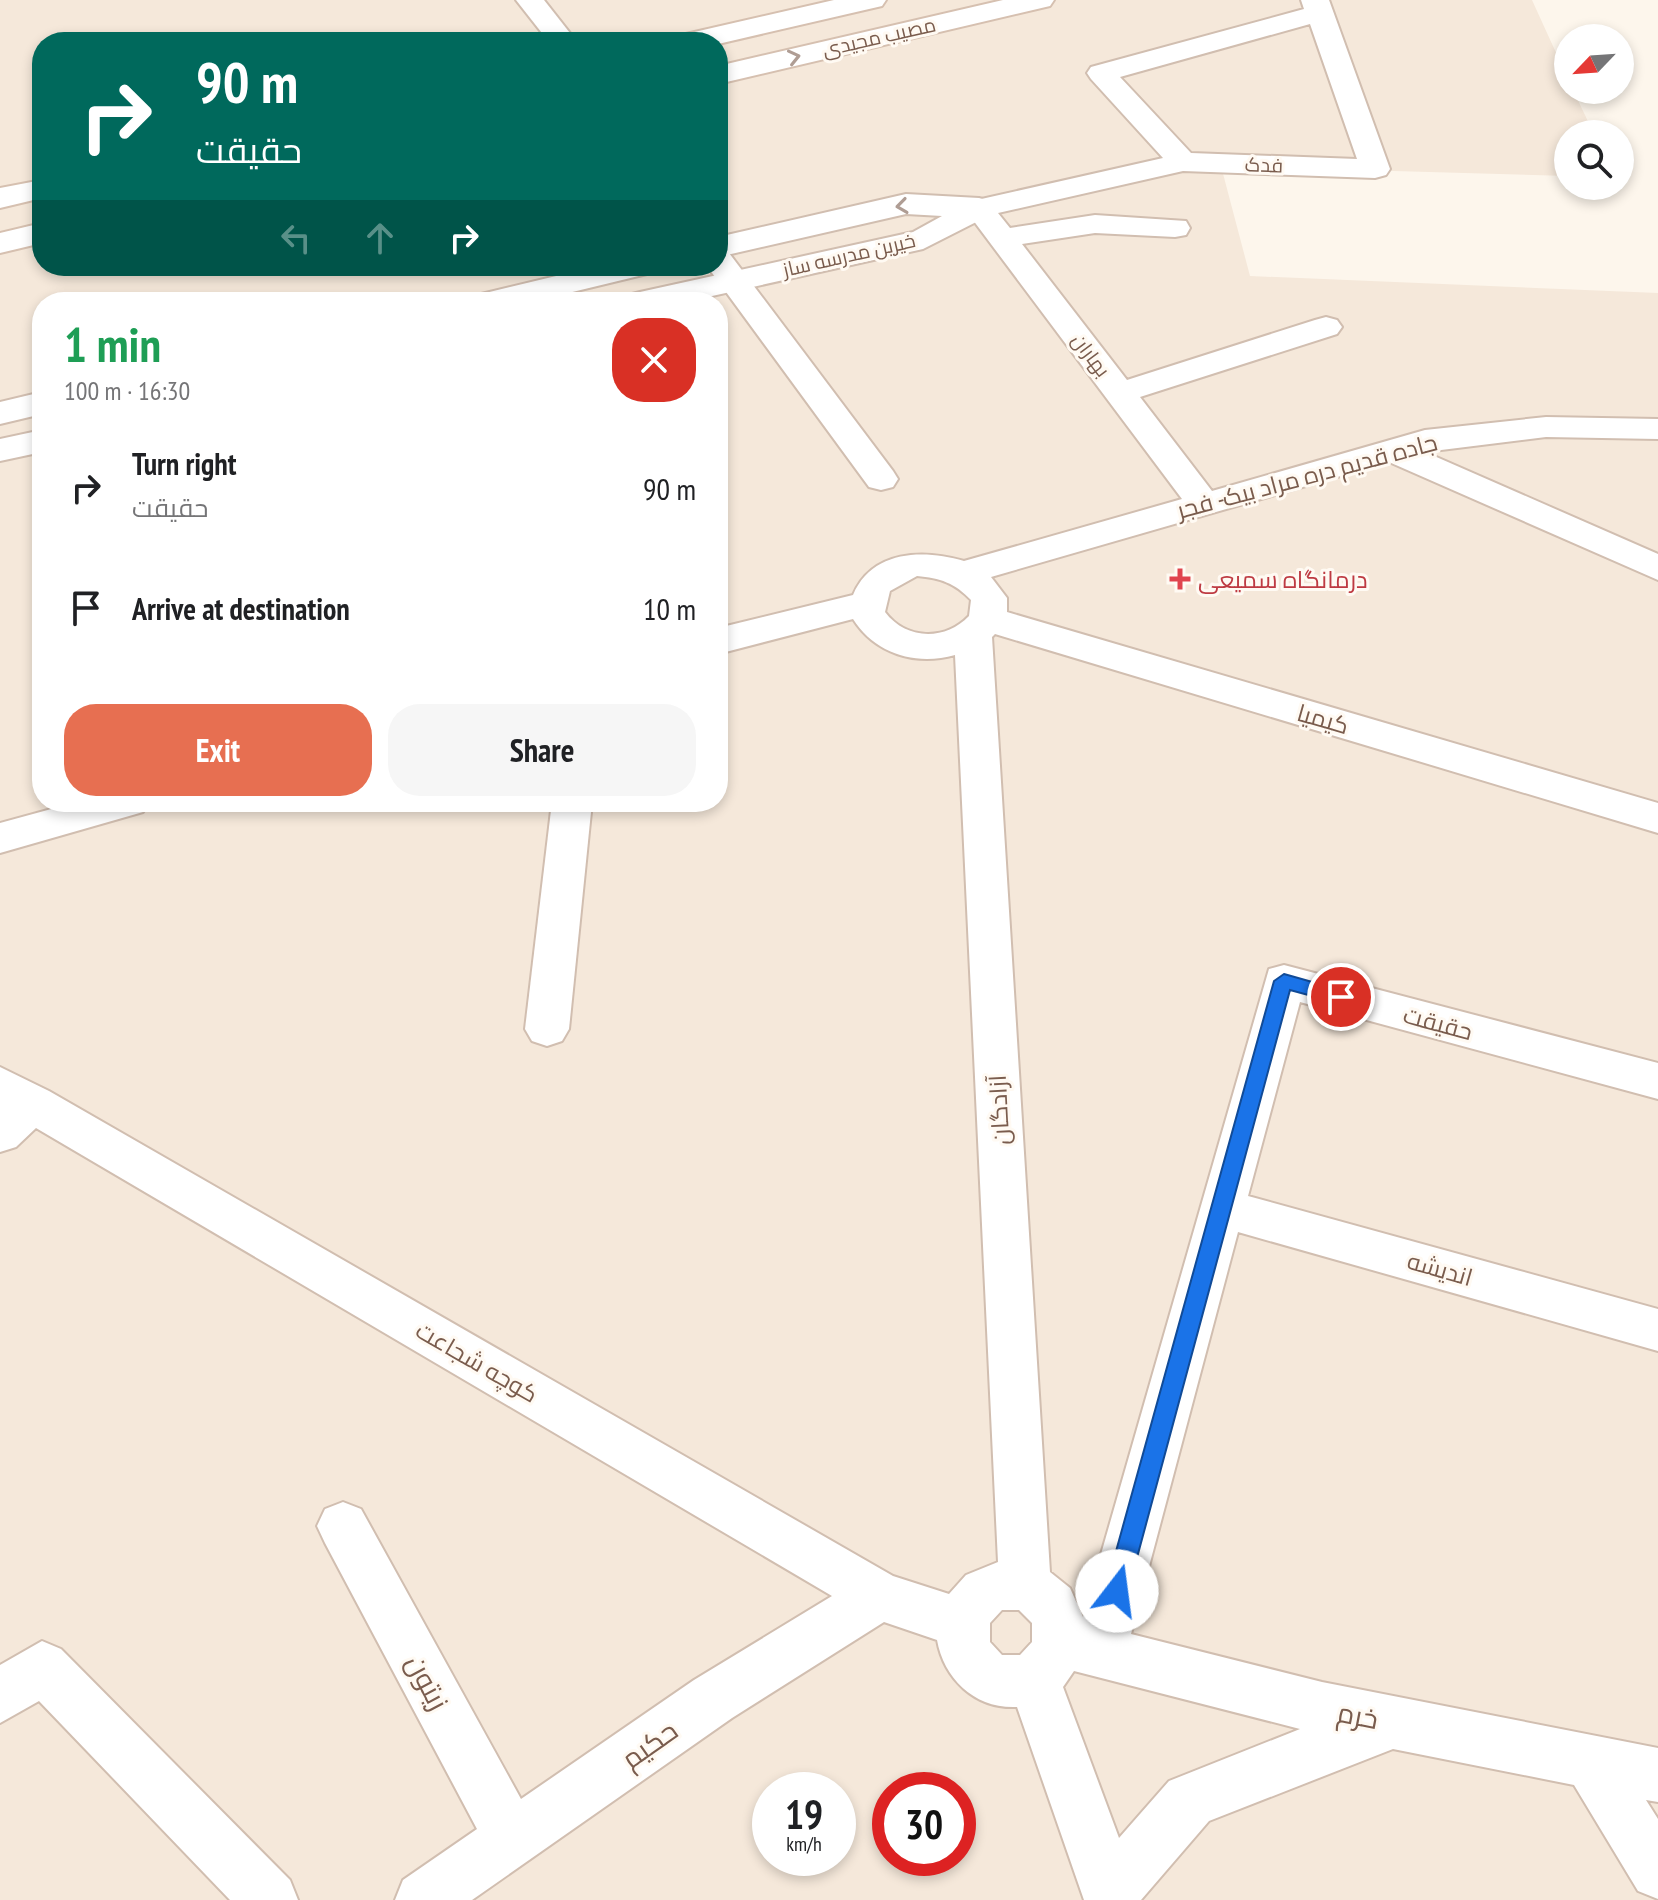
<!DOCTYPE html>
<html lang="en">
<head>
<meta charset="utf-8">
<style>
  :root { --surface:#fff; --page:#f6f6f6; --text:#202124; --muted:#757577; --accent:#e76f51 }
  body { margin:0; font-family:"PT Sans Narrow",Cairo,sans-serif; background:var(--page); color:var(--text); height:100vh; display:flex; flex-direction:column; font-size:30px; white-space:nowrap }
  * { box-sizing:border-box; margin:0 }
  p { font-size:26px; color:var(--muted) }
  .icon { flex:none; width:44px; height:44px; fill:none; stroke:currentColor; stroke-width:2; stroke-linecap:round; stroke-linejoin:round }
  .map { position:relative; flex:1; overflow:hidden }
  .drawer { position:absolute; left:32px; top:292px; width:696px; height:520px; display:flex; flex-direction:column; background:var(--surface); border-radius:32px; box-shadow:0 4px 12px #0003 }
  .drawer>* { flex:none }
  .banner { position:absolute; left:32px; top:32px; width:696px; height:244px; border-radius:32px; box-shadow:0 4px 12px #0003; background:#00695c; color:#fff; overflow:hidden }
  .needle { width:52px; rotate:245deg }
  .tools { position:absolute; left:1554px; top:24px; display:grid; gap:16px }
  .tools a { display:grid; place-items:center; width:80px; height:80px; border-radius:50%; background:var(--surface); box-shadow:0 4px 12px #0003; font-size:40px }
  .speed { position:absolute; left:752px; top:1772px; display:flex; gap:16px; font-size:40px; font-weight:700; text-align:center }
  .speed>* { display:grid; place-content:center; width:104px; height:104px; border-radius:50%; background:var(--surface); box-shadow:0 4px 12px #0003; line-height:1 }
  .speed small { font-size:20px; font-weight:400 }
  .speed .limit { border:12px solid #d22; background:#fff; color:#111 }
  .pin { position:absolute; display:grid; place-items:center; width:68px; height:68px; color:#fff; margin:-34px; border:4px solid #fff; border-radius:50%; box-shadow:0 2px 8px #0007 }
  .me { position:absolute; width:88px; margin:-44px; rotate:15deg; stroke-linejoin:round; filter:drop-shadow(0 0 6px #0008) }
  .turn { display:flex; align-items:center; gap:28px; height:168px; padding:0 32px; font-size:36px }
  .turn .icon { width:104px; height:104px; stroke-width:2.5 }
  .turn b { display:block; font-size:56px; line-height:68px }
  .lanes { display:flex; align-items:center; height:76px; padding:0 32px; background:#0003; justify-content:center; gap:40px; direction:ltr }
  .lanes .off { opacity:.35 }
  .round { display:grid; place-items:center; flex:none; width:84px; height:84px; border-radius:32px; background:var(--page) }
  .overview { display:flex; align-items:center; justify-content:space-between; height:136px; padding:0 32px }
  h1 { font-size:48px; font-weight:600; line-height:60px; color:#1e9e55 }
  .button { display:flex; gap:16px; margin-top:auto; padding:16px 32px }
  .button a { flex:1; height:92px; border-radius:32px; background:var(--accent); color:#fff; font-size:32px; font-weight:600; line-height:92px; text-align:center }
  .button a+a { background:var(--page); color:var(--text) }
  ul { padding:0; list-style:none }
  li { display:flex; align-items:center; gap:24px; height:120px; padding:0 32px }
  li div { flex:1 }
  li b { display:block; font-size:30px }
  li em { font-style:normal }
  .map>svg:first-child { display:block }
</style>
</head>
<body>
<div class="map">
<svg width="1658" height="1900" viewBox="0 0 1658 1900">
  <rect width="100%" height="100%" fill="#fdf6ec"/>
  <path fill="#f5e8da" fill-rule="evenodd" d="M0,0H1532L1568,79V90H1573L1594,134H1568V176L1221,166L1250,276L1658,293V1900H0ZM42,42H718V266H42ZM42,302H718V802H42ZM770,1790H838V1858H770ZM890,1790H958V1858H890Z"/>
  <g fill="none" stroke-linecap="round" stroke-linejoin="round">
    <defs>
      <g id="minor">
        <polygon points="516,0 544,0 577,42 549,42"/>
        <path d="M1301,0H1329L1390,169L1386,175L1375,178L1183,171L998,213L1010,228L1095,215L1186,221L1190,228L1186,235L1175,237L1095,233L1022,244L1127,380L1315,320L1326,317L1337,320L1342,327L1337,334L1140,397L1212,491L1425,430L1546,417L1658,419V439L1546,437L1425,452L1658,554V580L1389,462L991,577L1007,598V612L1658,803V833L995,634L992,637L1050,1572L1070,1588L1083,1617L1269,969L1284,965L1658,1063V1099L1300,1002L1248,1196L1658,1309V1351L1238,1232L1131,1634L1322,1682L1658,1748V1802L1646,1800L1658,1819V1899L1638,1891L1574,1785L1393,1749L1209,1821L1141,1900H1084L1017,1707C975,1709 944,1679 937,1640L884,1622L732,1718L472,1900H395L403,1880L477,1829L325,1543L317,1526L325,1509L343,1502L361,1509L521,1799L694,1680L832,1596L36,1128L16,1147L0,1152V1067L49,1091L893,1576L949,1594L966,1575L998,1562L955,655C916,666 875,654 853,619L718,654V628L853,595C872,550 923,549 964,561L1182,499L964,208L968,202L1163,158L1091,79L1087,73L1091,67L1304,9ZM1310,24L1357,159L1191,153L1120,77ZM917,576C940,578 955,583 971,600L969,616C945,641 906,640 885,612L890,591ZM1002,1610H1019L1032,1623V1642L1020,1655H1002L990,1642V1623ZM1074,1671L1300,1729L1169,1781L1119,1838L1063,1687Z"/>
        <polygon points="718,251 729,253 893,471 898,479 893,487 881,490 869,487 707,266 718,266"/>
        <polygon points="77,802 149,802 143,812 0,853 0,823"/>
        <polygon points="552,802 592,802 569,1029 562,1041 547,1046 532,1041 525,1029"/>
        <polygon points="42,1641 61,1649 290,1880 298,1900 230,1900 39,1701 0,1723 0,1665"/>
      </g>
      <g id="tertiary">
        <polygon points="906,194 979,198 990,201 995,208 990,215 923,249 685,302 623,302 628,295 640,292 913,232 942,216 906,214 718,257 718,237"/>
        <polygon points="598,266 655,266 651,273 531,302 472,302 477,295"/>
        <polygon points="42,392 42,414 0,424 0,402"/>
        <polygon points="42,430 42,452 0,461 0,439"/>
      </g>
      <g id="secondary">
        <polygon points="834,0 886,0 882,6 718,44 672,42 677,36"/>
        <polygon points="1003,0 1054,0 1050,6 718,84 718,66"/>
        <polygon points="42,180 42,198 0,208 0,188"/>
        <polygon points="42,223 42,243 0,253 0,233"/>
      </g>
    </defs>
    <use href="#minor" stroke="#d1beb0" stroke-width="4"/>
    <use href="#tertiary" stroke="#d1beb0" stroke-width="4"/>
    <use href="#secondary" stroke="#d6c0b0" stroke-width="4"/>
    <use href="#minor" fill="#fff" fill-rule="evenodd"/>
    <use href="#tertiary" fill="#fff" fill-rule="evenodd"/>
    <use href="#secondary" fill="#fff" fill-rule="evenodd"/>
  </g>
  <defs><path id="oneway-chevron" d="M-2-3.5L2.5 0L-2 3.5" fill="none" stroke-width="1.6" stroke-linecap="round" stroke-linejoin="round" transform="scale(2)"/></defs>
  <g stroke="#af9d94">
    <use href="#oneway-chevron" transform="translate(794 57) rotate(-13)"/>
    <use href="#oneway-chevron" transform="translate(902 206) rotate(172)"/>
  </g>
  <polygon fill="#1a73e8" stroke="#114b97" stroke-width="2" points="1284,974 1348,992 1350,997 1341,1004 1290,990 1128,1591 1125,1598 1117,1601 1109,1598 1105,1591 1274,981"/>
  <path fill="#e0444e" stroke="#fffaf3" stroke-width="3" d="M1176 567h8v8h8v8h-8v8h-8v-8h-8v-8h8z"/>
  <g text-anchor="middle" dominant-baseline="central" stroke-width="6" stroke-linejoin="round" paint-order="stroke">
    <g font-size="20" fill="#7a5c4d" stroke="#fffaf3">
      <text transform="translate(879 37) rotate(-13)">مصیب مجیدی</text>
      <text transform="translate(1264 165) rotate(2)">فدک</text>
      <text transform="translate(849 255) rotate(-13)">خیرین مدرسه ساز</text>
      <text transform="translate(1091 355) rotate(53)">بهاران</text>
    </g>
    <g font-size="24" fill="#7a5c4d" stroke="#fffaf3">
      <text transform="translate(1307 476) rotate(-15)">جاده قدیم دره مراد بیک- فجر</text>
      <text transform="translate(1323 719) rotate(16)">کیمیا</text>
      <text transform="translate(1438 1023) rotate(15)">حقیقت</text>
      <text transform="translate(999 1110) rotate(-93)">آزادگان</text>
      <text transform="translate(1440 1269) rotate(16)">اندیشه</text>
      <text transform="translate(477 1362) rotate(30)">کوچه شجاعت</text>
    </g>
    <g font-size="24" fill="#be3a42" stroke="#fffaf3" text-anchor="start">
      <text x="1198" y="579">درمانگاه سمیعی</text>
    </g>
    <g font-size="28" fill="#7a5c4d" stroke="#fffaf3">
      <text transform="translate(428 1682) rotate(62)">زیتون</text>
      <text transform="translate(1358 1715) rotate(11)">خرم</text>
      <text transform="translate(649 1744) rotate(-35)">حکیم</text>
    </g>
  </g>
</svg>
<div class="tools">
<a><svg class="needle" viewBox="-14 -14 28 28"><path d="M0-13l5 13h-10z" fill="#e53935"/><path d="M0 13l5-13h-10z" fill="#757577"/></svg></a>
<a><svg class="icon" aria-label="search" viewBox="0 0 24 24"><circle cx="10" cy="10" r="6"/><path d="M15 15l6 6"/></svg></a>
</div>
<div class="speed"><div>19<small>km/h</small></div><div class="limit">30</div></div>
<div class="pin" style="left:1341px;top:997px;background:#d93025"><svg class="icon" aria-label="arrive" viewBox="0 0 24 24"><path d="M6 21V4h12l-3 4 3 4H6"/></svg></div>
<svg class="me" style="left:1117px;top:1591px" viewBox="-20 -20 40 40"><circle r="19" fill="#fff"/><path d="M0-13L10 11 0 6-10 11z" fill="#1a73e8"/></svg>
<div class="banner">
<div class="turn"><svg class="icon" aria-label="right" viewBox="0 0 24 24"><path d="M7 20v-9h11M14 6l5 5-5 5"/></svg><div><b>90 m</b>حقیقت</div></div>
<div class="lanes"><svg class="icon off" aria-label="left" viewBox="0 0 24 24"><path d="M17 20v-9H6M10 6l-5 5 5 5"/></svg><svg class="icon off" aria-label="ahead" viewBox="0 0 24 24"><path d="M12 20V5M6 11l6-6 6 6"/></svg><svg class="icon" aria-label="right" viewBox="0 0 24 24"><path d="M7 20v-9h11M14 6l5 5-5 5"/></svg></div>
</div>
<section class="drawer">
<div class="overview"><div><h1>1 min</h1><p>100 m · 16:30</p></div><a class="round" style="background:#d93025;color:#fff"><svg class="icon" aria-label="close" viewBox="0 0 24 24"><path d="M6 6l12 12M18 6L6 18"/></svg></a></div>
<ul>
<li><svg class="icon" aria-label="right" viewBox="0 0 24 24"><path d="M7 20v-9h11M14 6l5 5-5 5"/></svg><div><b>Turn right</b><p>حقیقت</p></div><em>90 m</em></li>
<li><svg class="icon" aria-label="arrive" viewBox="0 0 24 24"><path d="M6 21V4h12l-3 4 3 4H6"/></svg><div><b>Arrive at destination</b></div><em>10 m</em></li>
</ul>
<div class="button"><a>Exit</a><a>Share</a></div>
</section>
</div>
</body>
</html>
